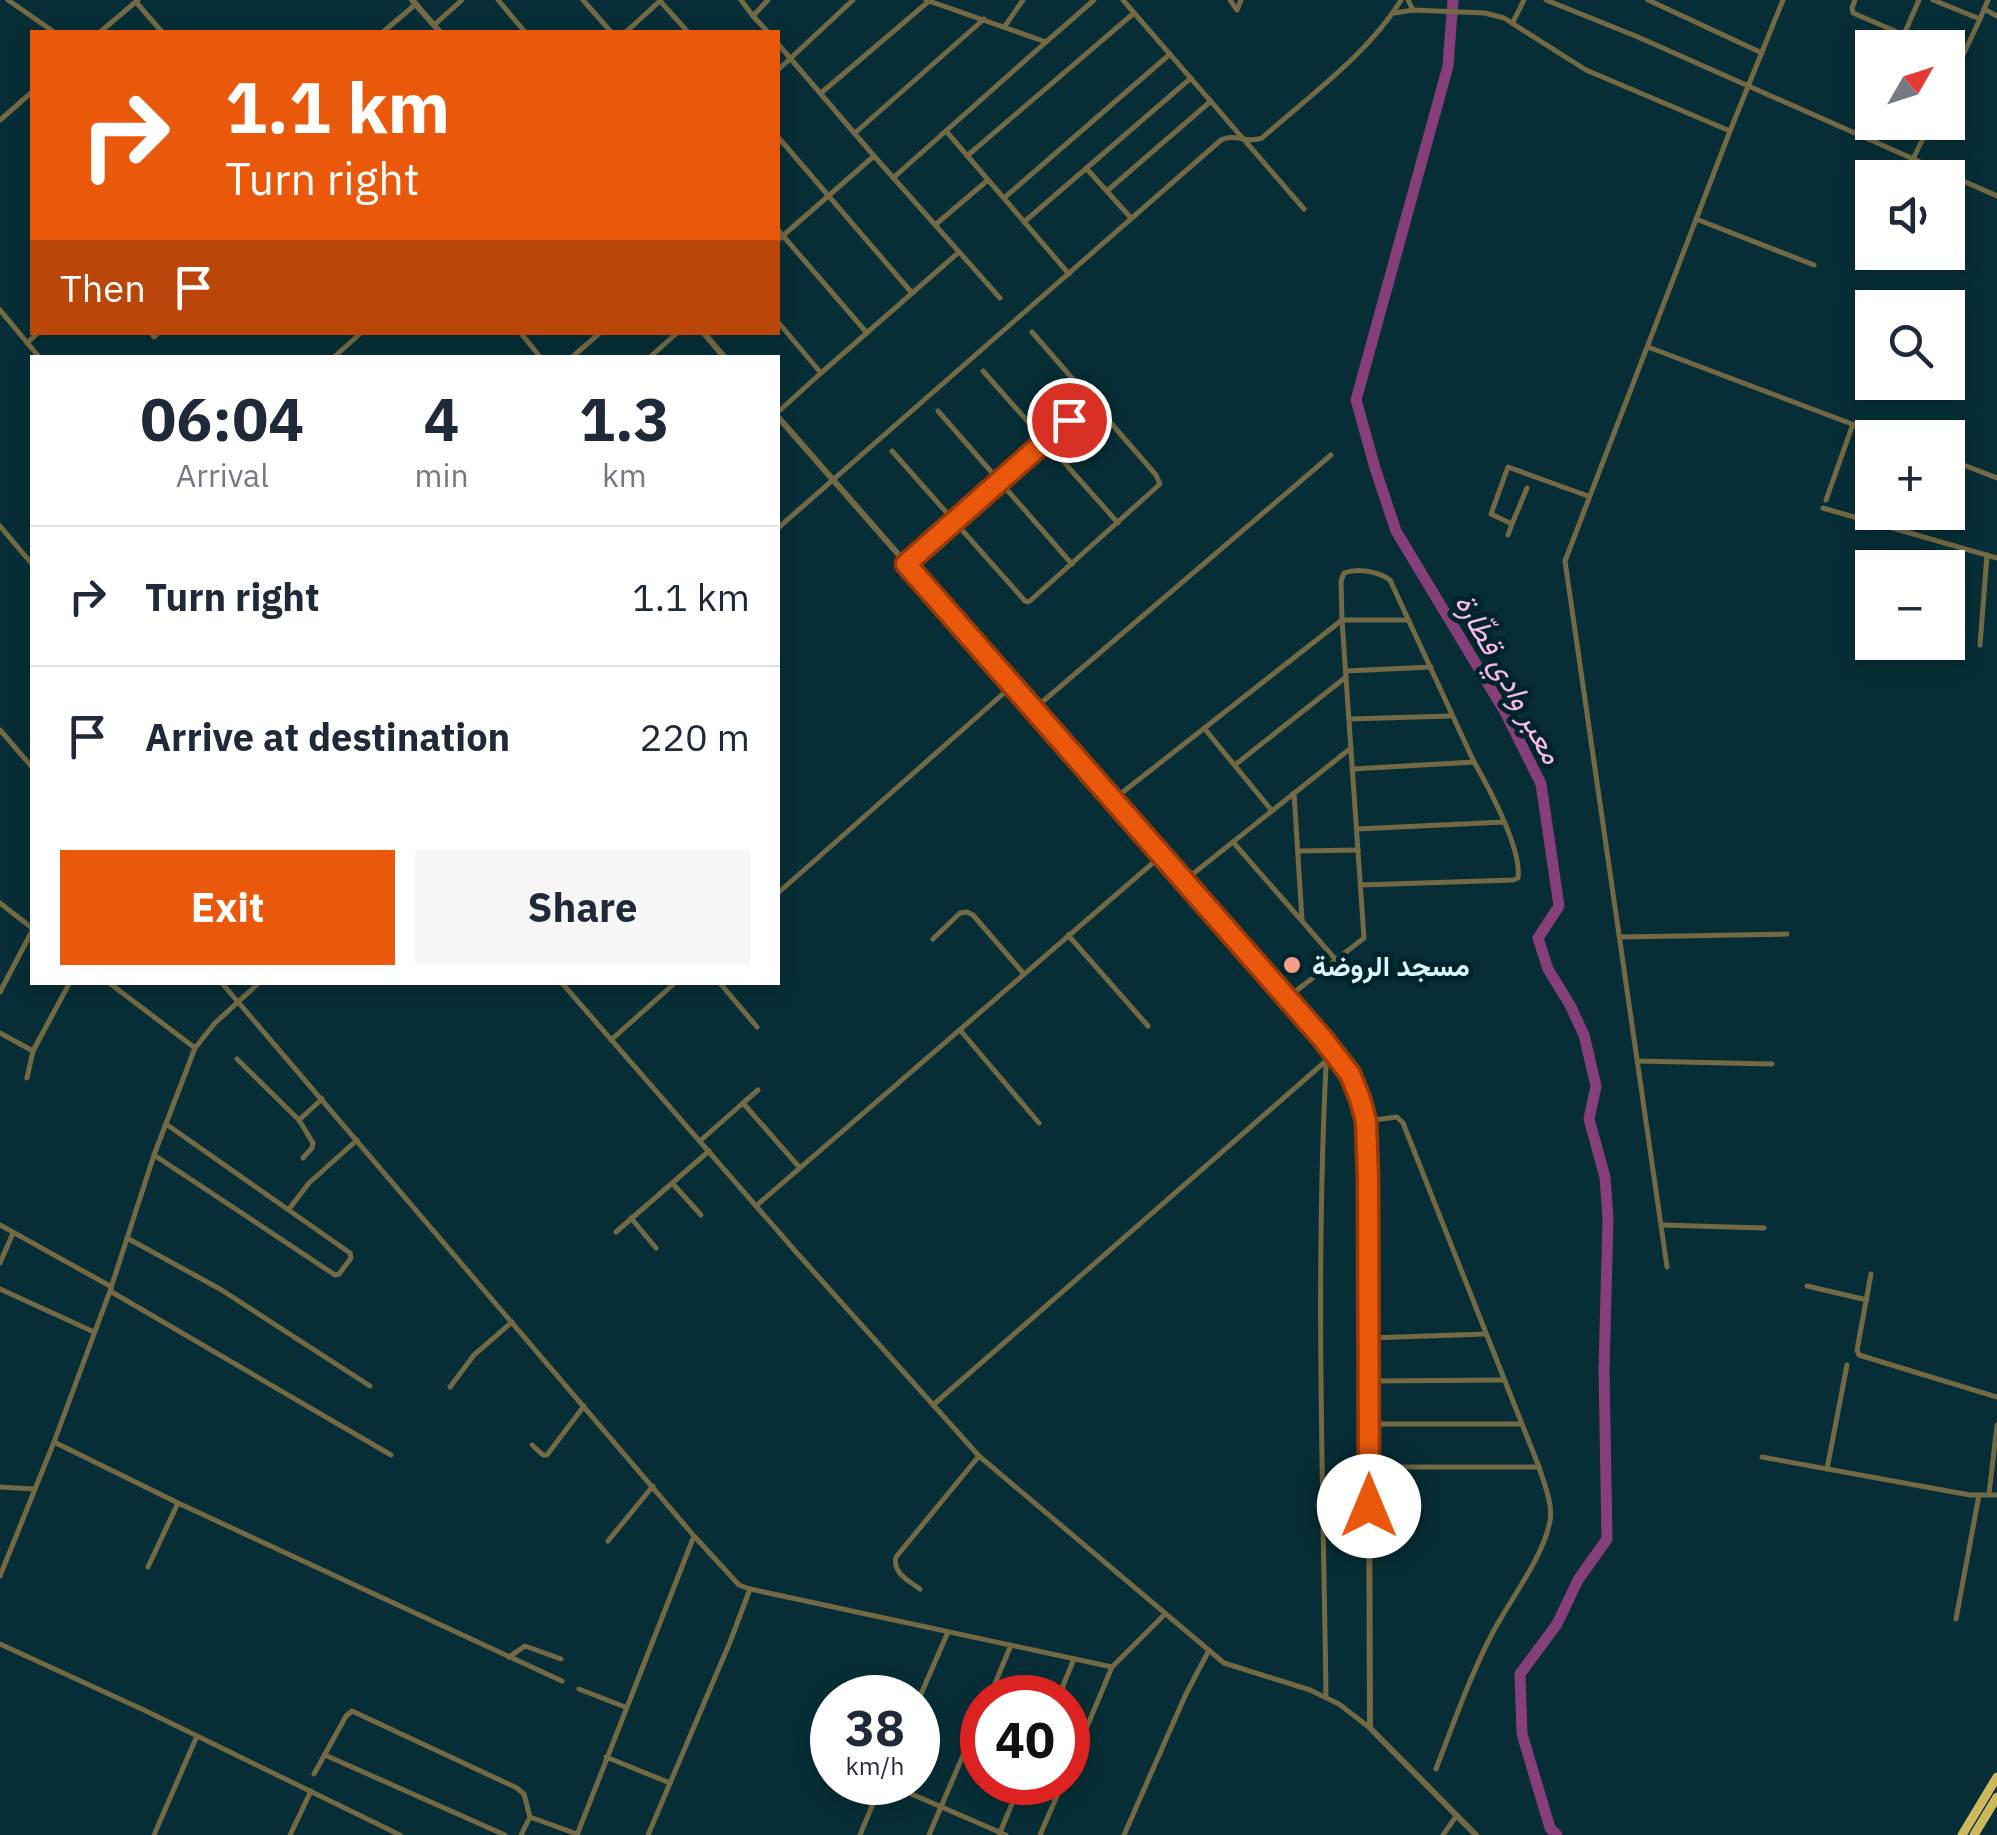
<!DOCTYPE html>
<html lang="en">
<head>
<meta charset="utf-8">
<style>
  :root { --surface:#fff; --page:#f6f6f7; --text:#1f2937; --muted:#747a83; --line:#e0e1e3; --accent:#ea580c }
  body { margin:0; font-family:"IBM Plex Sans",Vazirmatn,sans-serif; background:var(--page); color:var(--text); height:100vh; display:flex; flex-direction:column; font-size:38px; white-space:nowrap }
  * { box-sizing:border-box; margin:0 }
  p { font-size:32px; color:var(--muted) }
  .icon { flex:none; width:55px; height:55px; fill:none; stroke:currentColor; stroke-width:2; stroke-linecap:round; stroke-linejoin:round }
  .map { position:relative; flex:1; overflow:hidden }
  .side { position:absolute; left:30px; top:355px; width:750px; height:630px; display:flex; flex-direction:column; background:var(--surface); border-radius:0px; box-shadow:0 5px 15px #0003 }
  .side>* { flex:none }
  .guide { position:absolute; left:30px; top:30px; width:750px; height:305px; border-radius:0px; box-shadow:0 5px 15px #0003; background:#ea580c; color:#fff; overflow:hidden }
  .needle { width:65px; rotate:51deg }
  .tools { position:absolute; left:1855px; top:30px; display:grid; gap:20px }
  .tools a { display:grid; place-items:center; width:110px; height:110px; border-radius:0px; background:var(--surface); box-shadow:0 5px 15px #0003; font-size:50px }
  .speed { position:absolute; left:810px; top:1675px; display:flex; gap:20px; font-size:50px; font-weight:700; text-align:center }
  .speed>* { display:grid; place-content:center; width:130px; height:130px; border-radius:50%; background:var(--surface); box-shadow:0 5px 15px #0003; line-height:1 }
  .speed small { font-size:25px; font-weight:400 }
  .speed .limit { border:15px solid #d22; background:#fff; color:#111 }
  .pin { position:absolute; display:grid; place-items:center; width:85px; height:85px; color:#fff; margin:-42px; border:5px solid #fff; border-radius:50%; box-shadow:0 2px 10px #0007 }
  .me { position:absolute; width:110px; margin:-55px; rotate:0deg; stroke-linejoin:round; filter:drop-shadow(0 0 8px #0008) }
  .turn { display:flex; align-items:center; gap:35px; height:210px; padding:0 30px; font-size:45px }
  .turn .icon { width:130px; height:130px; stroke-width:2.5 }
  .turn b { display:block; font-size:70px; line-height:85px }
  .then { display:flex; align-items:center; height:95px; padding:0 30px; background:#0003; gap:20px; font-size:38px }
  .eta { display:flex; justify-content:space-evenly; align-items:center; height:170px; text-align:center }
  .eta b { font-size:60px; font-weight:700; line-height:70px }
  .action { display:flex; gap:20px; margin-top:auto; padding:20px 30px }
  .action a { flex:1; height:115px; border-radius:0px; background:var(--accent); color:#fff; font-size:40px; font-weight:700; line-height:115px; text-align:center }
  .action a+a { background:var(--page); color:var(--text) }
  ul { padding:0; list-style:none }
  li { display:flex; align-items:center; gap:30px; height:140px; padding:0 30px; border-top:2px solid var(--line) }
  li div { flex:1 }
  li b { display:block; font-size:38px }
  li em { font-style:normal }
  .map>svg:first-child { display:block }
</style>
</head>
<body>
<div class="map">
<svg width="1997" height="1835" viewBox="0 0 1997 1835">
  <rect width="100%" height="100%" fill="#072e36"/>
  <g fill="none" stroke-linecap="round" stroke-linejoin="round">
    <polyline stroke="#873f79" stroke-width="11" points="1453,0 1448,66 1356,400 1375,468 1396,531 1505,712 1541,784 1559,906 1538,938 1548,969 1570,1005 1584,1035 1596,1086 1589,1119 1605,1177 1608,1219 1604,1370 1607,1539 1578,1580 1557,1624 1520,1674 1522,1734 1550,1828 1557,1835"/>
    <g stroke="#736a45" stroke-width="5">
      <polyline points="8,0 54,32"/>
      <polyline points="498,0 525,32"/>
      <polyline points="583,0 611,32"/>
      <polyline points="741,0 753,16"/>
      <polyline points="926,0 1046,42 1094,0"/>
      <polyline points="1123,0 1304,209"/>
      <polyline points="1230,0 1237,10 1241,0"/>
      <polyline points="1408,0 1413,10"/>
      <polyline points="1546,0 1638,37 1997,196"/>
      <polyline points="1648,0 1762,53"/>
      <polyline points="1855,0 1852,8 1853,13 1904,35"/>
      <polyline points="1933,0 1980,19 1948,87"/>
      <polyline points="660,1 688,32"/>
      <polyline points="136,2 162,32"/>
      <polyline points="1984,9 1997,16"/>
      <polyline points="1395,13 1413,10 1485,13 1504,18 1586,70 1730,131 1783,0"/>
      <polyline points="1980,19 1988,0"/>
      <polyline points="1513,22 1524,0"/>
      <polyline points="434,25 462,0"/>
      <polyline points="1005,26 1023,0"/>
      <polyline points="100,32 138,0"/>
      <polyline points="383,32 416,4"/>
      <polyline points="626,32 661,0"/>
      <polyline points="768,32 753,16 768,0"/>
      <polyline points="778,44 874,156 778,240"/>
      <polyline points="1898,48 1919,0"/>
      <polyline points="778,70 853,0"/>
      <polyline points="821,93 929,1"/>
      <polyline points="0,120 32,92"/>
      <polyline points="946,131 1069,274"/>
      <polyline points="855,133 984,19"/>
      <polyline points="1859,135 1872,104"/>
      <polyline points="778,137 912,293"/>
      <polyline points="874,156 1000,298"/>
      <polyline points="967,156 1134,13"/>
      <polyline points="1913,159 1931,122"/>
      <polyline points="1086,168 1131,218"/>
      <polyline points="893,178 1046,42"/>
      <polyline points="1107,191 1211,101"/>
      <polyline points="1004,198 1170,54"/>
      <polyline points="1696,219 1814,265"/>
      <polyline points="1024,222 1191,78"/>
      <polyline points="935,225 988,180"/>
      <polyline points="778,230 867,333"/>
      <polyline points="0,310 40,358"/>
      <polyline points="778,322 821,373 959,252"/>
      <polyline points="150,332 154,337 159,332"/>
      <polyline points="520,332 541,358"/>
      <polyline points="27,343 39,332"/>
      <polyline points="1648,347 1889,438"/>
      <polyline points="333,358 362,332"/>
      <polyline points="571,358 601,332"/>
      <polyline points="649,358 678,332"/>
      <polyline points="983,371 1118,523"/>
      <polyline points="938,411 1072,564"/>
      <polyline points="778,412 821,373"/>
      <polyline points="892,451 1025,601 1028,602 1031,600 1160,484 1156,475 1032,332"/>
      <polyline points="1948,459 1997,478"/>
      <polyline points="1527,488 1512,524 1491,514 1508,467 1588,496"/>
      <polyline points="1826,500 1853,424"/>
      <polyline points="1823,508 1997,558"/>
      <polyline points="0,526 32,564"/>
      <path d="M778,528L1221,140C1235,133 1248,144 1262,138C1307,98 1370,52 1401,0"/>
      <polyline points="1508,535 1512,524"/>
      <polyline points="906,564 1092,400"/>
      <polyline points="1980,645 1987,555"/>
      <polyline points="1346,671 1431,667"/>
      <polyline points="1034,709 1331,455"/>
      <polyline points="1349,719 1451,716"/>
      <polyline points="1204,728 1272,811"/>
      <polyline points="0,730 32,767"/>
      <polyline points="1235,765 1346,677"/>
      <polyline points="1353,769 1474,762"/>
      <polyline points="1294,793 1302,920"/>
      <polyline points="1114,799 1342,620 1409,620"/>
      <polyline points="1357,829 1504,822"/>
      <polyline points="1233,842 1336,960"/>
      <polyline points="1298,851 1358,850"/>
      <polyline points="1184,881 1351,748"/>
      <polyline points="778,893 1013,685"/>
      <polyline points="0,903 32,928"/>
      <polyline points="1068,935 1148,1026"/>
      <polyline points="1620,937 1787,934"/>
      <polyline points="933,939 960,913 967,912 973,915 1024,974"/>
      <polyline points="108,982 195,1048"/>
      <polyline points="221,982 694,1536 739,1585 750,1589 1112,1667 1165,1614"/>
      <polyline points="561,982 797,1253 979,1456 1224,1663 1310,1690 1339,1704 1370,1728"/>
      <polyline points="719,982 757,1027"/>
      <polyline points="0,992 32,931"/>
      <path d="M1287,998L1364,938L1342,620L1341,581L1344,573C1357,568 1378,571 1390,580L1474,762C1489,788 1522,849 1518,878L1513,880L1361,885"/>
      <polyline points="960,1030 1039,1123"/>
      <polyline points="0,1033 33,1051 70,982"/>
      <polyline points="611,1040 676,982"/>
      <polyline points="237,1059 299,1120 322,1099"/>
      <polyline points="1638,1061 1772,1064"/>
      <polyline points="27,1078 33,1051"/>
      <polyline points="743,1103 758,1090"/>
      <polyline points="299,1120 313,1143 312,1148 303,1158"/>
      <path d="M1366,1121L1397,1117L1403,1123L1539,1467C1544,1484 1553,1503 1550,1521C1543,1558 1511,1598 1493,1632C1470,1676 1454,1722 1436,1769"/>
      <polyline points="700,1141 743,1103 800,1168"/>
      <polyline points="154,1155 335,1275 339,1274 351,1258 350,1253 166,1124"/>
      <polyline points="673,1184 701,1215"/>
      <polyline points="756,1206 1162,855"/>
      <polyline points="289,1209 309,1183 357,1140"/>
      <polyline points="631,1218 656,1248"/>
      <polyline points="0,1225 110,1286"/>
      <polyline points="1662,1225 1764,1228"/>
      <polyline points="616,1232 709,1151"/>
      <polyline points="127,1238 220,1289 370,1386"/>
      <polyline points="0,1263 13,1233"/>
      <polyline points="1667,1267 1565,561 1730,131"/>
      <polyline points="1871,1274 1857,1350 1859,1355 1997,1397"/>
      <polyline points="1807,1286 1867,1300"/>
      <polyline points="0,1289 94,1332"/>
      <polyline points="110,1291 391,1455"/>
      <polyline points="1369,1338 1485,1334"/>
      <polyline points="1369,1381 1504,1380"/>
      <polyline points="450,1387 474,1355 512,1322"/>
      <polyline points="933,1405 1327,1060"/>
      <polyline points="1369,1424 1521,1424"/>
      <polyline points="54,1442 178,1503 562,1681"/>
      <polyline points="532,1445 543,1455 547,1455 584,1406"/>
      <polyline points="1762,1457 1970,1495 1997,1495"/>
      <polyline points="1369,1467 1539,1467"/>
      <polyline points="1827,1469 1847,1365"/>
      <polyline points="0,1487 34,1489"/>
      <polyline points="1989,1494 1997,1425"/>
      <polyline points="608,1541 653,1486"/>
      <polyline points="148,1567 178,1503"/>
      <polyline points="0,1576 54,1442 110,1291 154,1155 195,1048 215,1023 260,982"/>
      <path d="M920,1589C909,1581 892,1573 896,1557L979,1456"/>
      <polyline points="1956,1619 1979,1495"/>
      <polyline points="0,1644 146,1711 400,1835"/>
      <polyline points="509,1657 525,1646 561,1659"/>
      <polyline points="579,1689 625,1707"/>
      <path d="M1326,1696C1323,1480 1315,1263 1327,1047"/>
      <polyline points="989,1698 1011,1645"/>
      <polyline points="1058,1698 1074,1659"/>
      <polyline points="918,1701 948,1632"/>
      <polyline points="325,1755 505,1835"/>
      <polyline points="606,1757 670,1783"/>
      <polyline points="1068,1772 1112,1667"/>
      <polyline points="314,1774 346,1716 352,1711 517,1788 524,1794 530,1817 577,1834"/>
      <polyline points="884,1782 1006,1835"/>
      <polyline points="154,1835 197,1736"/>
      <polyline points="290,1835 311,1791"/>
      <polyline points="521,1835 530,1817"/>
      <polyline points="577,1835 694,1536"/>
      <polyline points="648,1835 730,1642 750,1589"/>
      <polyline points="860,1835 882,1782"/>
      <polyline points="929,1835 982,1711"/>
      <polyline points="999,1835 1021,1782"/>
      <polyline points="1040,1835 1063,1782"/>
      <polyline points="1124,1835 1185,1696 1208,1652"/>
      <polyline points="1443,1835 1457,1815"/>
    </g>
    <g stroke="#736a45" stroke-width="6">
      <polyline points="412,0 440,32"/>
      <polyline points="703,332 725,358"/>
      <path d="M778,417L1323,1039C1365,1089 1365,1115 1368,1178L1370,1728L1476,1835"/>
    </g>
    <g stroke="#ceb85e" stroke-width="9">
      <polyline points="1962,1835 1997,1777"/>
      <polyline points="1974,1835 1997,1797"/>
    </g>
  </g>
  <g fill="none" stroke-linecap="round" stroke-linejoin="round">
    <defs>
      <polyline id="route" points="1069,420 906,564 1323,1039 1350,1074 1360,1099 1366,1121 1368,1178 1369,1506"/>
    </defs>
    <use href="#route" stroke="#983908" stroke-width="25"/>
    <use href="#route" stroke="#ea580c" stroke-width="18"/>
  </g>
  <circle fill="#f49e87" stroke="#00242c" stroke-width="4" cx="1292" cy="965" r="10"/>
  <g text-anchor="middle" dominant-baseline="central" stroke-width="10" stroke-linejoin="round" paint-order="stroke">
    <g font-size="28" font-weight="bold" fill="#dcf7fe" stroke="#00242c" text-anchor="start">
      <text x="1312" y="965">مسجد الروضة</text>
    </g>
    <g font-size="30" font-style="italic" fill="#f6b9e7" stroke="#00242c">
      <text transform="translate(1510 678) rotate(61)">معبر وادي قطّارة</text>
    </g>
  </g>
</svg>
<div class="tools">
<a><svg class="needle" viewBox="-14 -14 28 28"><path d="M0-13l5 13h-10z" fill="#e53935"/><path d="M0 13l5-13h-10z" fill="#747a83"/></svg></a>
<a><svg class="icon" aria-label="sound" viewBox="0 0 24 24"><path d="M4 9h4l5-4v14l-5-4H4zM17 9q2 3 0 6"/></svg></a>
<a><svg class="icon" aria-label="search" viewBox="0 0 24 24"><circle cx="10" cy="10" r="6"/><path d="M15 15l6 6"/></svg></a>
<a>+</a>
<a>−</a>
</div>
<div class="speed"><div>38<small>km/h</small></div><div class="limit">40</div></div>
<div class="pin" style="left:1069px;top:420px;background:#d93025"><svg class="icon" aria-label="arrive" viewBox="0 0 24 24"><path d="M6 21V4h12l-3 4 3 4H6"/></svg></div>
<svg class="me" style="left:1369px;top:1506px" viewBox="-20 -20 40 40"><circle r="19" fill="#fff"/><path d="M0-13L10 11 0 6-10 11z" fill="#ea580c"/></svg>
<div class="guide">
<div class="turn"><svg class="icon" aria-label="right" viewBox="0 0 24 24"><path d="M7 20v-9h11M14 6l5 5-5 5"/></svg><div><b>1.1 km</b>Turn right</div></div>
<div class="then">Then<svg class="icon" aria-label="arrive" viewBox="0 0 24 24"><path d="M6 21V4h12l-3 4 3 4H6"/></svg></div>
</div>
<section class="side">
<div class="eta">
<div><b>06:04</b><p>Arrival</p></div>
<div><b>4</b><p>min</p></div>
<div><b>1.3</b><p>km</p></div>
</div>
<ul>
<li><svg class="icon" aria-label="right" viewBox="0 0 24 24"><path d="M7 20v-9h11M14 6l5 5-5 5"/></svg><div><b>Turn right</b></div><em>1.1 km</em></li>
<li><svg class="icon" aria-label="arrive" viewBox="0 0 24 24"><path d="M6 21V4h12l-3 4 3 4H6"/></svg><div><b>Arrive at destination</b></div><em>220 m</em></li>
</ul>
<div class="action"><a>Exit</a><a>Share</a></div>
</section>
</div>
</body>
</html>
